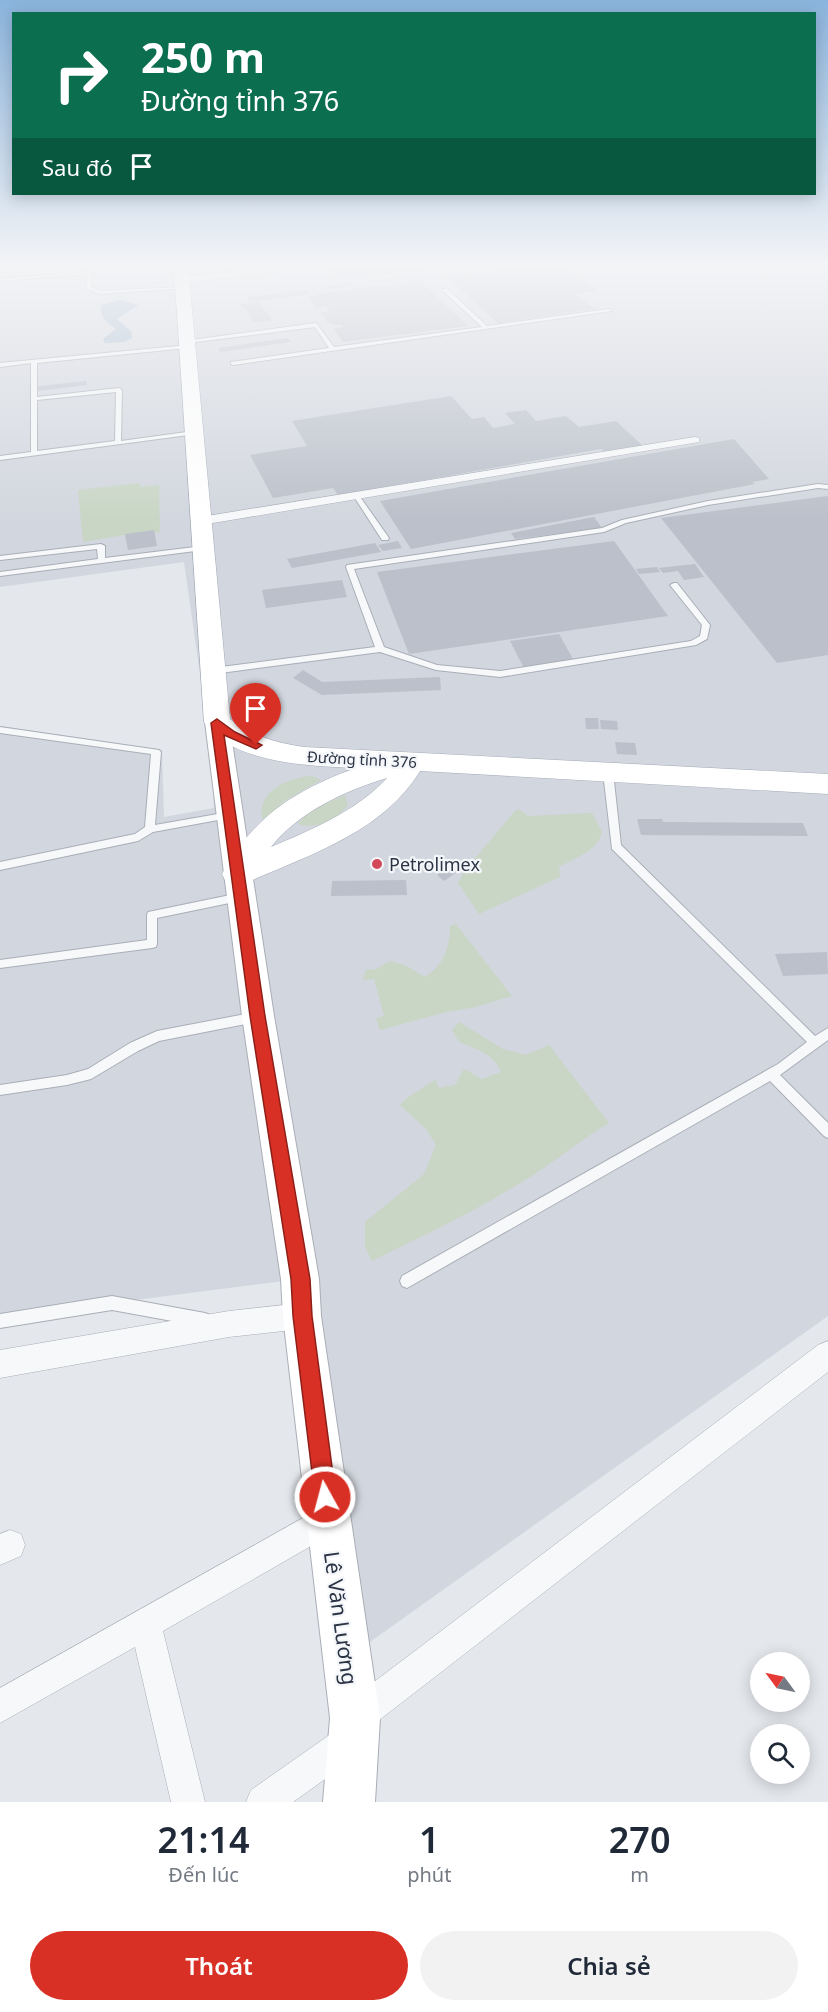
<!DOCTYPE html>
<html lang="vi">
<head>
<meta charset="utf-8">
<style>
  :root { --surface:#fff; --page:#f2f2f3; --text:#1f2937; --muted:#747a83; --accent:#d93025 }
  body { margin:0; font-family:"Noto Sans",sans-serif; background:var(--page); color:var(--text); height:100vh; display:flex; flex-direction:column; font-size:22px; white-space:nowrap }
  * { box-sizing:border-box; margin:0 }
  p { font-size:20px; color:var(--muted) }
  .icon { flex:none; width:33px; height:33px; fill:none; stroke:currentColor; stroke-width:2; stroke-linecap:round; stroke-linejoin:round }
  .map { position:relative; height:1802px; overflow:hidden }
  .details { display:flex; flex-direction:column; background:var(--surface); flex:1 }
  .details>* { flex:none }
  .banner { position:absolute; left:12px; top:12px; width:804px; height:183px; border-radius:0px; box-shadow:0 3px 15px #0003; background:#0b6e4f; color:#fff; overflow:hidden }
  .needle { width:39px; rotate:303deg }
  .fabs { position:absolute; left:750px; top:1652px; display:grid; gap:12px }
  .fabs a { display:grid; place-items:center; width:60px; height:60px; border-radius:50%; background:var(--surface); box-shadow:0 3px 15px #0003; font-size:30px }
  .pin { position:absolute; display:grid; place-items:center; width:51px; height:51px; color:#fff; margin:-62px -26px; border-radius:50% 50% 50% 0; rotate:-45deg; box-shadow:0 0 6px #0007 }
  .pin .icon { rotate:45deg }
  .me { position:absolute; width:66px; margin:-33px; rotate:353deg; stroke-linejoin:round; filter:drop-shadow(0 0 4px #0008) }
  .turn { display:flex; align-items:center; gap:21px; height:126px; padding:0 30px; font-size:27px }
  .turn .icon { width:78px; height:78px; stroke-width:2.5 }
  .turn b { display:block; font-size:42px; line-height:51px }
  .then { display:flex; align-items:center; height:57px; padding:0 30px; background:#0003; gap:12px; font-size:22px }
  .eta { display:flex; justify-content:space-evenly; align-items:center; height:102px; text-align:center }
  .eta b { font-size:36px; font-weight:600; line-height:42px }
  .button { display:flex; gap:12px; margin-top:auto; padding:12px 30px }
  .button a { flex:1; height:69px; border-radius:36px; background:var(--accent); color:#fff; font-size:24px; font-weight:600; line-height:69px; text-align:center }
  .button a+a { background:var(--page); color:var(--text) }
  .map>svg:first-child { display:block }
</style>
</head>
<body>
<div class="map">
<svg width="828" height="1802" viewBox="0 0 828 1802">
  <rect width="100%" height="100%" fill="#e4e7ec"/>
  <polygon fill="#d2d6de" points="0,267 828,267 828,1316 346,1659 300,1279 112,1303 0,1321 0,726 162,750 164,817 214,808 212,758 184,562 0,587"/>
  <g fill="#c9d6c5">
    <polygon points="139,483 140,487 159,485 160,532 155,533 154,530 83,542 78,490"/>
    <path d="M312,776L321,780L286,800L263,821C254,792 289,777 312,776Z"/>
    <path d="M345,795L348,805C337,820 315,830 297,824L313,809Z"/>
    <path d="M519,809L528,816L592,813L602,832C598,851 575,858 559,867L560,877L479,914L458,883L464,871L515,811Z"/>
    <path d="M456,924L512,996L476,1007L446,1012L380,1030L376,1018L384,1016L374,979L363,980L366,970L376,969L390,961L405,965L425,977C444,965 450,947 450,926Z"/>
    <path d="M459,1022L503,1049L526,1055L549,1045L609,1123C579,1141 552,1164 522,1182C474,1212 423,1236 372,1261L365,1247V1222L424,1174L436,1145L426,1129L400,1105L410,1096L435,1080L439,1088L455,1085L464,1069L482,1079L501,1072C494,1054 477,1049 459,1042L452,1030Z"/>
  </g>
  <path fill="#9fb4cc" d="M120,300L139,305L117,319L131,331L132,338L124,342L105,343L103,339L116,329C108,322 98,317 102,305Z"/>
  <g fill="#bbc0ca">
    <polygon points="341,267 424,267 426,269 342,280 331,268"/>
    <polygon points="528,267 564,267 597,291 575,294 595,309 498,323 447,277"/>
    <polygon points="407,276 410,279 374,283 371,281"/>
    <polygon points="420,280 468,326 343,342 333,329 343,327 341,325 330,324 320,313 330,311 328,309 326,306 316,308 307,297 317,295 316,294"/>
    <polygon points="352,283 355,286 324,290 321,287"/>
    <polygon points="306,290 309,294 250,302 247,297"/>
    <polygon points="259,302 272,320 253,323 246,309 243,309 240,304"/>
    <polygon points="288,338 291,342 220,352 218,348"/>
    <polygon points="86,381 87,385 30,392 30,387"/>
    <polygon points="451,396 472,419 484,417 493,428 515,424 505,413 526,410 536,421 566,416 579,427 616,421 643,446 605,452 601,449 338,495 333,488 273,498 250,455 307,446 292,421"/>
    <polygon points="734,439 769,479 752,482 755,484 411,549 380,501"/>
    <polygon points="828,496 828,655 777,663 661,518"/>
    <polygon points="594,517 602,528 515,539 511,533"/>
    <polygon points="154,530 157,546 128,550 125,534"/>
    <polygon points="398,541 402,548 383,551 378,545"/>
    <polygon points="614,541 668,616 409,654 377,572"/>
    <polygon points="375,543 381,552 292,568 287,559"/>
    <polygon points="695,564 704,577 684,580 678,571 663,573 659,568"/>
    <polygon points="657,567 660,572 639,574 636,569"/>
    <polygon points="342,580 347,597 266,608 262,590"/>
    <polygon points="559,634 574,661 524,668 510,641"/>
    <polygon points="303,670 322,682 440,677 441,690 322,695 293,678"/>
    <polygon points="585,718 598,718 599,729 586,729"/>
    <polygon points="600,720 617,721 618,730 601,729"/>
    <polygon points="615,742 635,743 637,755 617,754"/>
    <polygon points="637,819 662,819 663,822 803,823 808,836 641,835"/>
    <polygon points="452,864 460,870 444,881 437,875"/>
    <polygon points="406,880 407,895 331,896 332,881"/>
    <polygon points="827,952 828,974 783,976 775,954"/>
  </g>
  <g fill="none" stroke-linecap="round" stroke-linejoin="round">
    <defs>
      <g id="lane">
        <polygon points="85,272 91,274 91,287 101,291 183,287 185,288 100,294 87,289 87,275 85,274 0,281 0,279"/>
        <polygon points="443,289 447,289 487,326 609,309 612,311 233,365 231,364 231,362 329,348 315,327 187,343 184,341 316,323 334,347 482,327 443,291"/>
        <path d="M189,345L187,348L37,363V397L119,388L122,390L121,441L194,431L196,432V434L0,460V456L31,452V363L0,367V363ZM116,392L115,441L37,451V400Z"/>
        <polygon points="818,484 828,485 828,489 818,488 708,505 626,523 604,532 354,569 384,647 437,665 500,671 691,641 700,636 702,625 670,585 674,583 677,583 710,625 707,639 696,645 500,677 436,670 380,652 213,674 209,671 213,668 375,647 346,567 347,565 602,528 622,520 708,501"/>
        <polygon points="354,494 358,494 389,538 388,540 382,540 353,495"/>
        <polygon points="101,544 105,546 105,558 203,546 207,548 203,550 0,576 0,572 98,559 97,549 0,560 0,556"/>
        <polygon points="0,727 159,750 161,752 155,825 229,812 234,815 229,818 153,832 138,841 0,870 0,862 135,834 145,827 151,754 0,733"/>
        <polygon points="608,769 613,772 621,845 815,1036 828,1028 828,1040 780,1075 828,1123 828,1138 824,1136 770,1081 407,1288 402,1286 400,1281 402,1276 778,1064 807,1042 612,849 603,772"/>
        <polygon points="240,893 244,894 245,897 244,900 157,918 157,944 156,947 152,948 0,968 0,960 147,940 147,915 148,912"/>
        <polygon points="256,1012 260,1014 262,1017 260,1020 256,1022 159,1041 138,1051 91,1079 67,1085 0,1095 0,1085 67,1075 88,1069 130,1043 157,1031"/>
        <polygon points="112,1296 205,1313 210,1315 212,1320 210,1325 205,1327 112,1310 0,1328 0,1314"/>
      </g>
      <g id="street">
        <polygon points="271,267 294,267 290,270 182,283 178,280 182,277"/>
        <polygon points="695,437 699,438 699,442 201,525 195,521 201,517"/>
        <polygon points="302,1303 311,1307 315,1316 311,1325 302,1329 229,1337 0,1378 0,1350 229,1311"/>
        <polygon points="828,1341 828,1372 369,1728 359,1732 364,1743 359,1755 293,1802 246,1802 251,1790 335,1731 345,1727 340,1716 345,1704 818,1345"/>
        <polygon points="328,1504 339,1508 343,1519 339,1530 163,1631 205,1802 171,1802 135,1647 0,1723 0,1688"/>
        <polygon points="10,1530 21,1534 25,1545 21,1556 0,1565 0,1534"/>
      </g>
      <polygon id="secondary" points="217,714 225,717 229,722 274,1016 319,1279 321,1316 380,1718 375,1802 323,1802 330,1718 283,1316 281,1279 242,1016 205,722 209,717"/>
      <path id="primary" d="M174,267H188L230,719C252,736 277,743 304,747L828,774V794L420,771C383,832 309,855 248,882L237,885L226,882L222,874C253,817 295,790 356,768C312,766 231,764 204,722ZM387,778C357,811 311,830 271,847C299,812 344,791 387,778Z"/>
    </defs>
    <use href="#lane" stroke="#a9aeb7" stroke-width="2"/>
    <use href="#street" stroke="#a9aeb7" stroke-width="1"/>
    <use href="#secondary" stroke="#a9aeb7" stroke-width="2"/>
    <use href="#primary" stroke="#a3abb8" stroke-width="1"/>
    <use href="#lane" fill="#f7f8fa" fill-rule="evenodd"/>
    <use href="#street" fill="#f7f8fa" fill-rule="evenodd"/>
    <use href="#secondary" fill="#fff" fill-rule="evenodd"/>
    <use href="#primary" fill="#fff" fill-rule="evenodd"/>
  </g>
  <linearGradient id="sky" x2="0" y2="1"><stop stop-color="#8bb4dd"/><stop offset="0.51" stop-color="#f3f4f6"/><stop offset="1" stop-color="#f3f4f6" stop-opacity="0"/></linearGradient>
  <rect width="828" height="519" fill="url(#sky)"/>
  <polygon fill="#d93025" stroke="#8d1f18" stroke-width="1.5" points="217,719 235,732 262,745 256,749 224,735 265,1016 310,1279 312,1316 336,1497 333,1504 325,1507 318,1504 315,1497 293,1316 291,1279 250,1016 211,723"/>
  <circle fill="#d1495b" stroke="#f4f6f9" stroke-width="2" cx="377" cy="864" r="6"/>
  <g text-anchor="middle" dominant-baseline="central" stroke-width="4.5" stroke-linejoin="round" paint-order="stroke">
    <g font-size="15" fill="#2b3445" stroke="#f4f6f9">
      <text transform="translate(362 759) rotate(3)">Đường tỉnh 376</text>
    </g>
    <g font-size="18" fill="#2b3445" stroke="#f4f6f9" text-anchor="start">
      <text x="389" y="864">Petrolimex</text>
    </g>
    <g font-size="21" fill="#2b3445" stroke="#f4f6f9">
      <text transform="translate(341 1618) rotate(82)">Lê Văn Lương</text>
    </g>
  </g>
</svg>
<div class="fabs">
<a><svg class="needle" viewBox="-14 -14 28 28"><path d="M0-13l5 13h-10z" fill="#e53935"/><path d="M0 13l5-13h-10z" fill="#747a83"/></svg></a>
<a><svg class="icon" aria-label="search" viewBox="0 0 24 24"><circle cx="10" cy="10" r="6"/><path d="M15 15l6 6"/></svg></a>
</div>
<div class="pin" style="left:256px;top:745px;background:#d93025"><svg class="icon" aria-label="arrive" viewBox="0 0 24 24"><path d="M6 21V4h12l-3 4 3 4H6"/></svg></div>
<svg class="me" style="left:325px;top:1497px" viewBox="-20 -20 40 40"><circle r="17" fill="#d93025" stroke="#fff" stroke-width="3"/><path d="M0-11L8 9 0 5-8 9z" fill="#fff"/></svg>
<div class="banner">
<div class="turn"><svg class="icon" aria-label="right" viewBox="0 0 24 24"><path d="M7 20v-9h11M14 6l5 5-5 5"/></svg><div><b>250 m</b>Đường tỉnh 376</div></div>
<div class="then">Sau đó<svg class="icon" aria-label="arrive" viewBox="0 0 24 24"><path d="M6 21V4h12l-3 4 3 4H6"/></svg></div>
</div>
</div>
<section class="details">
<div class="eta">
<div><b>21:14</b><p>Đến lúc</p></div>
<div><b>1</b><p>phút</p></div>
<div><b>270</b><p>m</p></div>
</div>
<div class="button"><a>Thoát</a><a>Chia sẻ</a></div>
</section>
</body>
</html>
